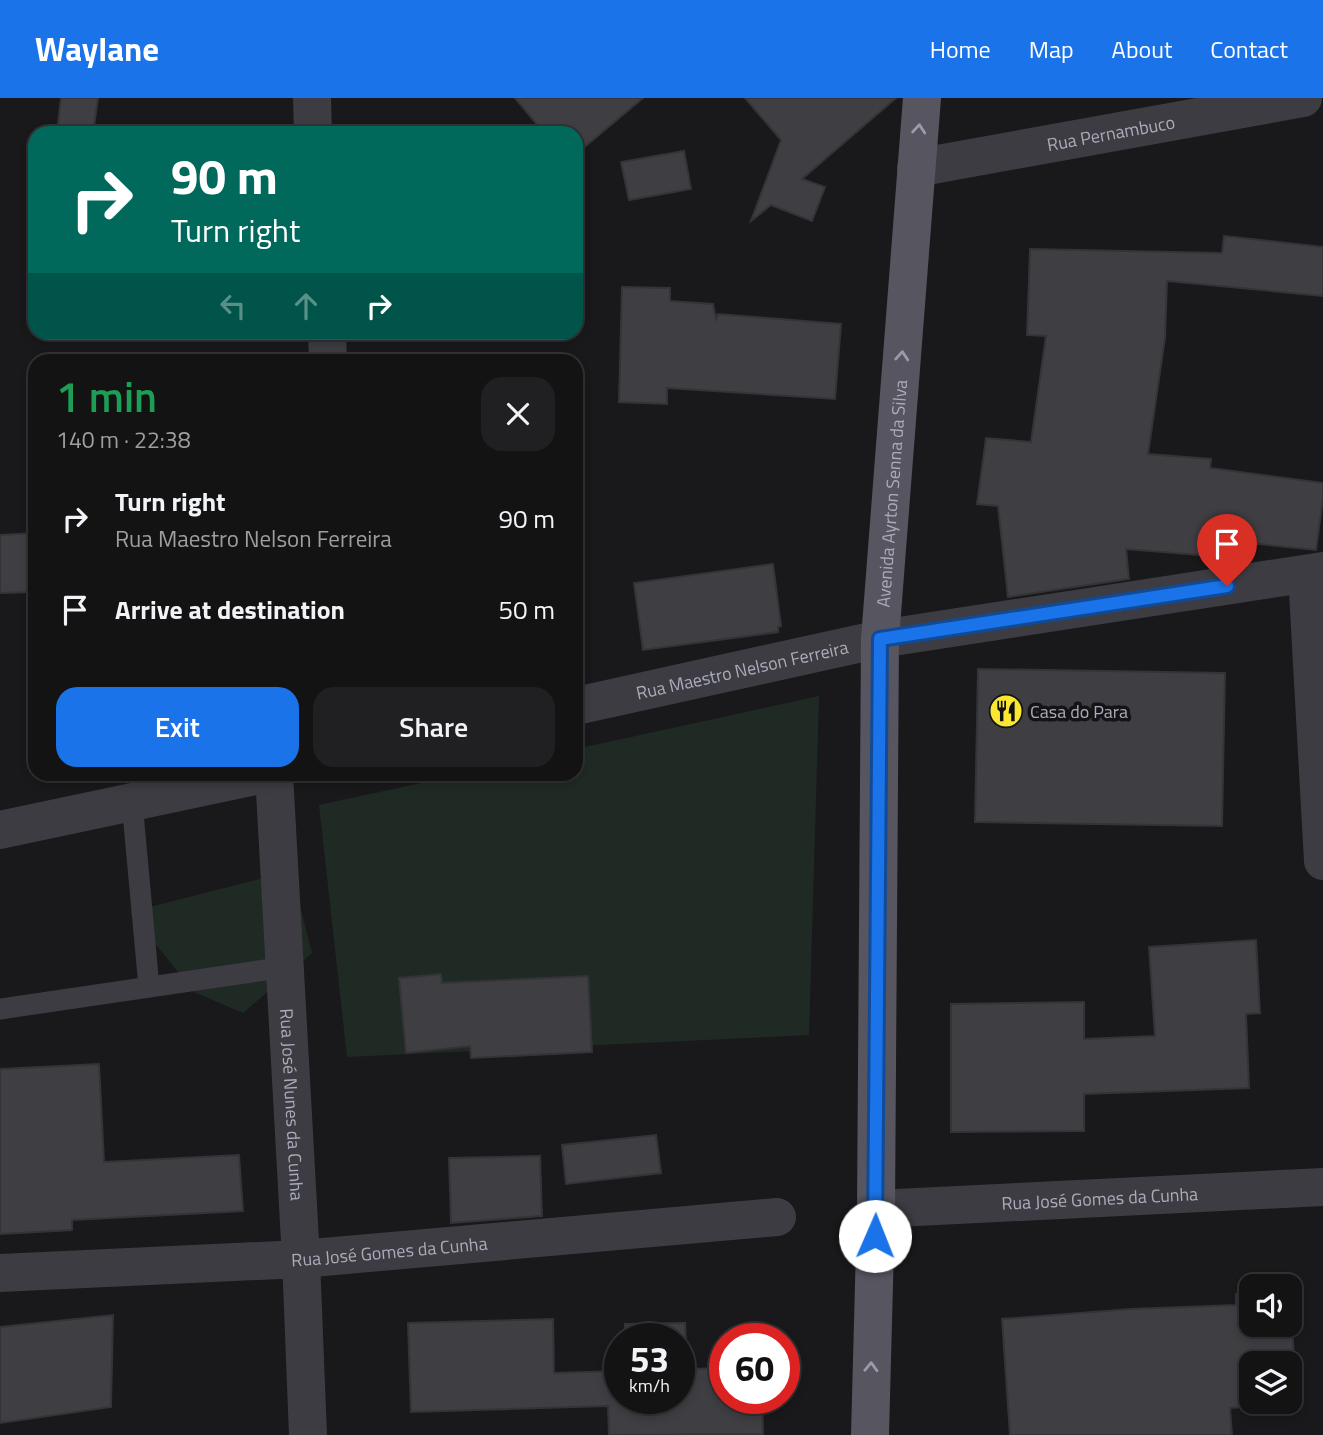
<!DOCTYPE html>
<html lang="en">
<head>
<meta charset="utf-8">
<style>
  :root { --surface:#131314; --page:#202022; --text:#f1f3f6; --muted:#9d9ea0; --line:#323234; --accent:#1a73e8 }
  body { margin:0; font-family:"Titillium Web",sans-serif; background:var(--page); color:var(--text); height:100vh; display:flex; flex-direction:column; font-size:26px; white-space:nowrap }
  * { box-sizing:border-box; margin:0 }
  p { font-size:23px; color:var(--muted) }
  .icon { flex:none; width:38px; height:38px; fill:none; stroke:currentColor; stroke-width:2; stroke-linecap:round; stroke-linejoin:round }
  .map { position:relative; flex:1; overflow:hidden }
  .side { position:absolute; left:28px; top:256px; width:555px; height:427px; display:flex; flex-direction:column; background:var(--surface); border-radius:21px; box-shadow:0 4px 10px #0003,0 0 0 2px var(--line) }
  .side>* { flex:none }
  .guide { position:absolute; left:28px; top:28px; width:555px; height:214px; border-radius:21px; box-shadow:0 4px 10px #0003,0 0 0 2px var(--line); background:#00695c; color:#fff; overflow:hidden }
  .buttons { position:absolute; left:1239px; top:1176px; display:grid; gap:14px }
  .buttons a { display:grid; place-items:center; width:63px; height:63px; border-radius:14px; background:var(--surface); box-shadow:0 4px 10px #0003,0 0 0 2px var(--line); font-size:35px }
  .speed { position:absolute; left:604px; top:1225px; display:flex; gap:14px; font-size:35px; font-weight:700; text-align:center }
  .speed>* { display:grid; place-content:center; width:91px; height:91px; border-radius:50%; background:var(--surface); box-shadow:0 4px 10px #0003,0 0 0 2px var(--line); line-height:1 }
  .speed small { font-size:18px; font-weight:400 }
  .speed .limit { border:10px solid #d22; background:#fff; color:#111 }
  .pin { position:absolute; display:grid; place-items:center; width:60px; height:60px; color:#fff; margin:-72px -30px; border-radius:50% 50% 50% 0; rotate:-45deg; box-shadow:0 0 7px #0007 }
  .pin .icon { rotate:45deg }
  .me { position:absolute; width:77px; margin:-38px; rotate:1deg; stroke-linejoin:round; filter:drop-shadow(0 0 5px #0008) }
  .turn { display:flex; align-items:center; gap:24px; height:147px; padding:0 28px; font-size:32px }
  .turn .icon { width:91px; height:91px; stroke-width:2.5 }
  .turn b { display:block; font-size:49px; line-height:60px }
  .lanes { display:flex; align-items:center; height:66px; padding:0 28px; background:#0003; justify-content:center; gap:35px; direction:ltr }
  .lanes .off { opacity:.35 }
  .round { display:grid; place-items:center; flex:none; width:74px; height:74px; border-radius:21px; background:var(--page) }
  .headline { display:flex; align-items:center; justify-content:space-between; height:119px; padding:0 28px }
  h1 { font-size:42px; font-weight:600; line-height:52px; color:#1e9e55 }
  .primary-button { display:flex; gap:14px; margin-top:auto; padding:14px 28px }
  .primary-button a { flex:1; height:80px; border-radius:21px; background:var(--accent); color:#fff; font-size:28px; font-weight:600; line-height:80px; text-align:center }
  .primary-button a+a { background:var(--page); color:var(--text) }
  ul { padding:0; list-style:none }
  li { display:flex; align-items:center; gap:21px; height:91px; padding:0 28px }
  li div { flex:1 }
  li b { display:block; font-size:26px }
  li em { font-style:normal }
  header { display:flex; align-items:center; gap:42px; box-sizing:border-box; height:98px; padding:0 35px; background:var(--accent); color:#fff }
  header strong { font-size:33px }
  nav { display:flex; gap:38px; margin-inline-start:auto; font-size:24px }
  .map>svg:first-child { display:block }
</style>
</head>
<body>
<header>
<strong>Waylane</strong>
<nav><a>Home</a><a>Map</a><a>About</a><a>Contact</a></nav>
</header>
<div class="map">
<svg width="1323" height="1337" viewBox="0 0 1323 1337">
  <rect width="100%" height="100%" fill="#19191b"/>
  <g fill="#202a24">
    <polygon points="819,598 809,937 347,959 319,707 463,676 576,676 576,651"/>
    <polygon points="291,773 312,855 243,915 194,894 130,814"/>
  </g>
  <g fill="#3f3e43" stroke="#343337" stroke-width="2" fill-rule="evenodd">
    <polygon points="61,0 98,0 93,35 57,35"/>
    <polygon points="515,0 643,0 576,56 576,35 544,35"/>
    <polygon points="745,0 896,0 802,81 825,89 812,123 771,107 751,123 781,42"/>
    <polygon points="684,53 691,91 629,102 621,64"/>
    <polygon points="1224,138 1323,149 1323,198 1167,183 1165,240 1148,356 1211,361 1210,370 1323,385 1323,400 1316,452 1240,444 1236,460 1126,451 1129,481 1008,499 998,408 977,406 986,340 1031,344 1046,238 1027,237 1030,151 1222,155"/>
    <polygon points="622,189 670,190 670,203 713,206 716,221 718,216 841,226 835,301 667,290 667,306 619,304"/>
    <polygon points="35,435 35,494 0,495 0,437"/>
    <polygon points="773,466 781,528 778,529 778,534 643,552 634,485"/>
    <polygon points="978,571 1225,575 1222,728 975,724"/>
    <polygon points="1256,842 1260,915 1246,916 1249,990 1084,996 1084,1033 951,1034 951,906 1084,904 1084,941 1155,938 1149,849"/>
    <polygon points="441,876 442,885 588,878 592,954 471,960 470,948 406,955 399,880"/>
    <polygon points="99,966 104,1064 239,1057 243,1113 72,1122 72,1132 0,1136 0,971"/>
    <polygon points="656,1037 661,1075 566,1086 562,1047"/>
    <polygon points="540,1058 542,1118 451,1125 449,1060"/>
    <path d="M1251,1195V1227H1290V1196L1297,1305L1230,1310L1232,1337H1010L1002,1221L1131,1211L1236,1207V1196ZM1251,1265H1290V1304H1251Z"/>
    <polygon points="113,1217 111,1309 0,1325 0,1229"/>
    <polygon points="553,1221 554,1275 620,1273 620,1300 679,1300 679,1241 625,1241 625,1226 685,1225 687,1271 724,1270 724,1300 762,1300 763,1336 609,1337 608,1308 411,1314 408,1225"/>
  </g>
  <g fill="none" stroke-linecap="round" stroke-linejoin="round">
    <g stroke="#3c3c42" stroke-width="21">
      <polyline points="132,704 149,889"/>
      <polyline points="0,911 285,869"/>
    </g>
    <g stroke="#3c3c42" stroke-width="38">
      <polyline points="312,0 313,35"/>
      <path id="s1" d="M916,70L1303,0"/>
      <polyline points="327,234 328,262"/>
      <polyline points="1307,476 1323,763"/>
      <path id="s2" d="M576,608L880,541L1323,473"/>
      <path id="s3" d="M274,676L301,1161L308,1337"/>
      <polyline points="0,732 265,676"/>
      <path id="s4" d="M876,1111L1323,1089"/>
      <path id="s5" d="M0,1175L301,1161L777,1119"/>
    </g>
    <path stroke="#565560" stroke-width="38" id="s6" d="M870,1337L876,1111L880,541L922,0"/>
  </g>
  <defs><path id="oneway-chevron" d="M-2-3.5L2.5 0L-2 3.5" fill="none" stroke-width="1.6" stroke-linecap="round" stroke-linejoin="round" transform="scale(1.75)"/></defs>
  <g stroke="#9a9ba9">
    <use href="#oneway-chevron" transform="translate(919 31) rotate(-85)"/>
    <use href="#oneway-chevron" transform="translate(902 258) rotate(-86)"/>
    <use href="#oneway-chevron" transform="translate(871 1269) rotate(-88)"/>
  </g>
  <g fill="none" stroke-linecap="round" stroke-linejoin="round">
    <defs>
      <polyline id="route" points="875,1138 880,541 1227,488"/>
    </defs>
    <use href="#route" stroke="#114b97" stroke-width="18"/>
    <use href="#route" stroke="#1a73e8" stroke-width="12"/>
  </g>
  <defs>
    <symbol id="restaurant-disc" viewBox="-11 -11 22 22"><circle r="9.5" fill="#fae732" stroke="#141416"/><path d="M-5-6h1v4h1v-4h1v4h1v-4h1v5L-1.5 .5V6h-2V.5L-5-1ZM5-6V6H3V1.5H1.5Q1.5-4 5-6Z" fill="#111"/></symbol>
  </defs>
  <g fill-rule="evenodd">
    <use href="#restaurant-disc" x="987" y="594" width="38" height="38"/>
  </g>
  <g text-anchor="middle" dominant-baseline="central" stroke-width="7" stroke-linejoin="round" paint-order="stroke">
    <g font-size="18" fill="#abacbb" stroke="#141416">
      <text stroke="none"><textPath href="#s1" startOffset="198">Rua Pernambuco</textPath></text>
      <text stroke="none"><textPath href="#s6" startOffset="942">Avenida Ayrton Senna da Silva</textPath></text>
      <text stroke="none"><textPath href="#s2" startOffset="170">Rua Maestro Nelson Ferreira</textPath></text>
      <text stroke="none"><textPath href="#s3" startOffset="331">Rua José Nunes da Cunha</textPath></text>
      <text stroke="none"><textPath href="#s4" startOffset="224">Rua José Gomes da Cunha</textPath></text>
      <text stroke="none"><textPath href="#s5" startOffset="390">Rua José Gomes da Cunha</textPath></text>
    </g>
    <g font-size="18" fill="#abacbb" stroke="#141416" text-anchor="start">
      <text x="1030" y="613">Casa do Para</text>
    </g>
  </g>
</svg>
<div class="buttons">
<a><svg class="icon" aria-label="sound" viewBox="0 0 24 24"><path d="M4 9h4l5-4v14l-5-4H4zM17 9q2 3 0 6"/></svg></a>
<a><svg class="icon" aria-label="layers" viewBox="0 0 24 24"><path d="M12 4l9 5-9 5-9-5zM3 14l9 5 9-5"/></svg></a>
</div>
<div class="speed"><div>53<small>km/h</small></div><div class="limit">60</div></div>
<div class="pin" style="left:1227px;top:488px;background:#d93025"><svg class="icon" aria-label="arrive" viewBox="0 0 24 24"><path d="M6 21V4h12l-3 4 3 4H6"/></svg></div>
<svg class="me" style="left:875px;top:1138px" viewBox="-20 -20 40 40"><circle r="19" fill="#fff"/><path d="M0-13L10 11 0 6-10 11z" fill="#1a73e8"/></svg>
<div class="guide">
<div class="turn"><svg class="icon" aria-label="right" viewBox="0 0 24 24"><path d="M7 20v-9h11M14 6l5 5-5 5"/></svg><div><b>90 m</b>Turn right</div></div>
<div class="lanes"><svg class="icon off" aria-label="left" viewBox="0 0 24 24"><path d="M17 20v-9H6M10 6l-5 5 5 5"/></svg><svg class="icon off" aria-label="ahead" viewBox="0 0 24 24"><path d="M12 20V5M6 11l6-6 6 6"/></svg><svg class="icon" aria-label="right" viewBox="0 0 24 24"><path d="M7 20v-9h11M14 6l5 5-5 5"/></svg></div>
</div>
<section class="side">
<div class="headline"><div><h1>1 min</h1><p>140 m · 22:38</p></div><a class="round"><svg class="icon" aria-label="close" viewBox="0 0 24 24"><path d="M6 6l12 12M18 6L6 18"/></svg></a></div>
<ul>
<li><svg class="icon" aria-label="right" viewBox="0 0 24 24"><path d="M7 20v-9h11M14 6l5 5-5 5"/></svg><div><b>Turn right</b><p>Rua Maestro Nelson Ferreira</p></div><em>90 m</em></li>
<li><svg class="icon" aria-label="arrive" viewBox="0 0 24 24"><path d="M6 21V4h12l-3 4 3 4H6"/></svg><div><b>Arrive at destination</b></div><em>50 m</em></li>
</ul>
<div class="primary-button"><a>Exit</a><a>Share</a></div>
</section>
</div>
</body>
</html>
